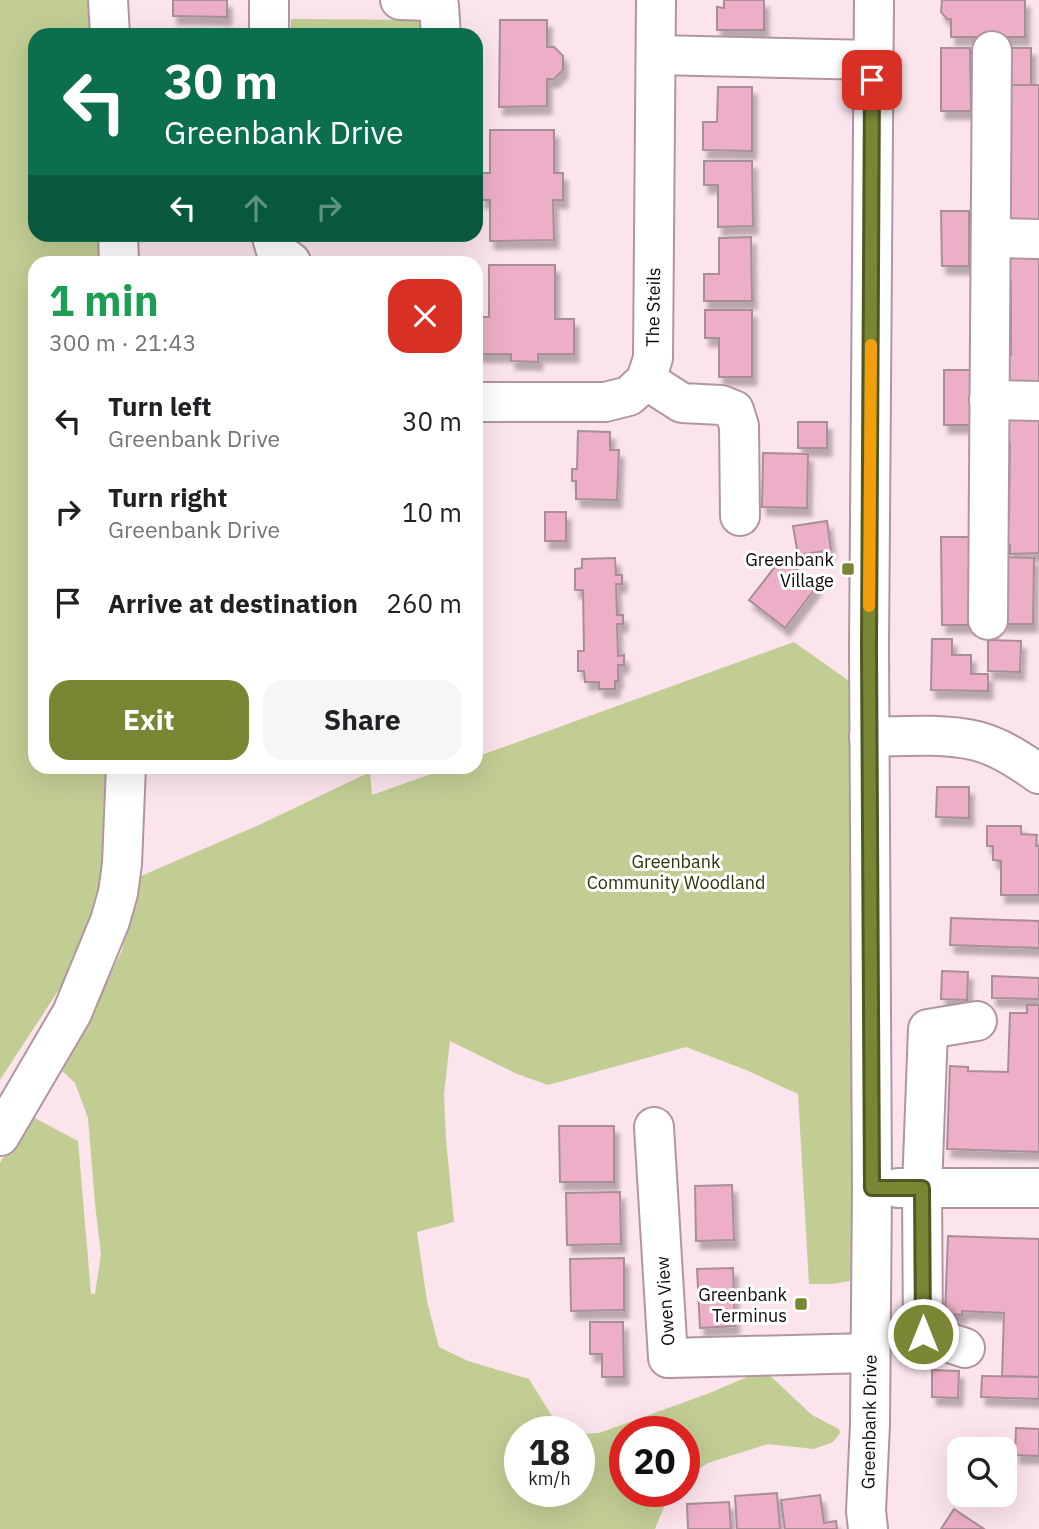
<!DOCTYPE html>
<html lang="en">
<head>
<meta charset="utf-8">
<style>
  :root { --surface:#fff; --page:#f6f6f6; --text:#202124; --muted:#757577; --accent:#7a8634 }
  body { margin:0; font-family:"IBM Plex Sans",sans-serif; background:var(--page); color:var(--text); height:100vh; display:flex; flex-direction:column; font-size:26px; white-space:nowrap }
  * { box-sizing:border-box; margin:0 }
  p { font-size:23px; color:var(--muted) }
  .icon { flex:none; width:38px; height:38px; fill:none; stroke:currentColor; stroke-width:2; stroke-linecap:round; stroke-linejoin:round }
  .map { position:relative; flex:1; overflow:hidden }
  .drawer { position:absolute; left:28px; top:256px; width:455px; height:518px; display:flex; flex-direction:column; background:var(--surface); border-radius:21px; box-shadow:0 7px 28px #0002 }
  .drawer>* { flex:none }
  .hud { position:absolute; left:28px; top:28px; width:455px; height:214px; border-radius:21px; box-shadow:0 7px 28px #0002; background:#0b6e4f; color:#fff; overflow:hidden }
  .buttons { position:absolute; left:947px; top:1437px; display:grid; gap:14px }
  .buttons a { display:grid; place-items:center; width:70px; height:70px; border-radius:14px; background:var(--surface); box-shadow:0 7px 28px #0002; font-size:35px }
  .speed { position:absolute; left:504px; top:1416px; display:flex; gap:14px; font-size:35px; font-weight:700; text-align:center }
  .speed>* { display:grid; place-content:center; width:91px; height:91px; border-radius:50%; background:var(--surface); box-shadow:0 7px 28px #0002; line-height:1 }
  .speed small { font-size:18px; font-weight:400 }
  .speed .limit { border:10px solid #d22; background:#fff; color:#111 }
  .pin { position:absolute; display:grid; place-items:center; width:60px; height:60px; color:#fff; margin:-30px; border-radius:14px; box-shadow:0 4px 10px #0006 }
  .me { position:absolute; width:77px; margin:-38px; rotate:0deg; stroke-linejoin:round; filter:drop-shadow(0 0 5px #0008) }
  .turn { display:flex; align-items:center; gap:24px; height:147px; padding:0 21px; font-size:32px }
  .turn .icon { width:91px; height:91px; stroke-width:2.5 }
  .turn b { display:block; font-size:49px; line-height:60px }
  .lanes { display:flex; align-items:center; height:66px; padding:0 21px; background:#0003; justify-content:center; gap:35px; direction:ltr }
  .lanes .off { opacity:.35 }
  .round { display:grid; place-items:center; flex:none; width:74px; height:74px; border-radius:21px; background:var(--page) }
  .overview { display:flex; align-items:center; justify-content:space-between; height:119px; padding:0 21px }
  h1 { font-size:42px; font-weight:700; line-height:52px; color:#1e9e55 }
  .cta { display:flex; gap:14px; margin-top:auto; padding:14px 21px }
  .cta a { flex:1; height:80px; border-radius:21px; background:var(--accent); color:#fff; font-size:28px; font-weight:700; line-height:80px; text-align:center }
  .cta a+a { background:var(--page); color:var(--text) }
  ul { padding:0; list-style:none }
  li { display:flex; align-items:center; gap:21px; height:91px; padding:0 21px }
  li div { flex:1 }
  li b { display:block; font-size:26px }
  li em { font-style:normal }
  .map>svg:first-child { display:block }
</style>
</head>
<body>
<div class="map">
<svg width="1039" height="1529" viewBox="0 0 1039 1529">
  <defs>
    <filter id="shadow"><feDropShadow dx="4.5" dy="8" stdDeviation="2" flood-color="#0004"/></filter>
  </defs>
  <rect width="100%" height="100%" fill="#fce4ed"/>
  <g fill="#c2cd94">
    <polygon points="0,0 93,0 97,35 35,35 35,234 104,235 105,262 35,262 35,766 108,767 107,819 99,900 71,971 0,1080"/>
    <polygon points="291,19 425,20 425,35 291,35"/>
    <polygon points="794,642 849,681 862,1279 832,1284 809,1284 798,1094 746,1070 686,1047 548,1085 517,1074 450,1041 444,1094 446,1139 454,1222 417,1232 427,1301 439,1347 468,1361 529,1379 560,1429 569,1431 520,1432 520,1491 579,1491 579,1434 599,1433 707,1394 764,1370 812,1415 839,1429 840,1433 833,1442 814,1449 768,1444 708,1463 684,1480 684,1432 625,1432 625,1491 675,1491 667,1500 655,1529 0,1529 0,1163 29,1115 78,1141 91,1294 95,1294 101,1254 95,1204 88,1118 75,1083 62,1071 81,1036 122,950 141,876 261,824 370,772 372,795 451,767 476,766 476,757"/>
  </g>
  <g fill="#edafc7" stroke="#a98e98" stroke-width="2" filter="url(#shadow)">
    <polygon points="173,0 227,0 227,17 173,16"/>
    <polygon points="724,0 764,0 764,30 717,30 717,7 724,8"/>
    <polygon points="942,0 1025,0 1025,37 951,37 951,19 947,19 941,12"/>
    <polygon points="500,20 547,20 547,47 554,47 563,56 563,70 554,79 547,79 547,106 499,107"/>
    <polygon points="941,48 970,48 971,111 941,111"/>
    <polygon points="1003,48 1031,48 1031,85 1002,85"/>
    <polygon points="1011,85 1039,85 1039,229 1002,221 1001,194 1011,194 1011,119 1000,96 1011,96"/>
    <polygon points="718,87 752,87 752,151 703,150 703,122 717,122"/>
    <polygon points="490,130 554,130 554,173 563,173 563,200 553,200 554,240 490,241 490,200 481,200 481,173 490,173"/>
    <polygon points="704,161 752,161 753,226 718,227 718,185 704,185"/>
    <polygon points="941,211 969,211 969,266 942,266"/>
    <polygon points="751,237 752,301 704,301 704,274 719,274 719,238"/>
    <polygon points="1039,246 1039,390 1011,390 1011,381 1002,381 1002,355 1011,355 1011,280 1000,280 996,261"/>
    <polygon points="489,265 555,265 555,319 574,319 574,354 538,354 538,362 511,361 511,354 476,354 476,317 489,317"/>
    <polygon points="705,310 752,310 752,377 719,377 719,338 705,338"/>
    <polygon points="944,370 970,370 971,425 944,425"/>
    <polygon points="1010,409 1039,410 1039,553 1010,554 1010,545 1001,545 1000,519 1009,519 1010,444 999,444 999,420 1010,420"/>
    <rect x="798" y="422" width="29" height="26"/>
    <polygon points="578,431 610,432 610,450 619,450 617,500 576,499 576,481 572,481 572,469 577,469"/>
    <polygon points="763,453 808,454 807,508 762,507"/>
    <rect x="545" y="512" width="21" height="29"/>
    <polygon points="827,521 831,550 798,555 793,526"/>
    <polygon points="941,537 971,537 971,625 942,625"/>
    <polygon points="1002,557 1034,558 1033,624 1001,624"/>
    <polygon points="615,558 616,575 622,575 622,584 616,584 617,615 623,615 623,624 617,624 618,656 624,655 624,665 618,665 618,681 615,681 615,689 599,689 599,682 585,682 584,671 578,671 578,651 584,651 583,590 575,590 575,569 582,568 582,559"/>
    <polygon points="782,558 817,586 785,628 749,600"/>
    <polygon points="932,639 952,639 952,655 971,655 971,674 988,674 988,691 931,690"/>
    <polygon points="988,640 1021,641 1020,672 988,671"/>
    <polygon points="937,787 969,787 969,818 936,817"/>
    <polygon points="987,826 1021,826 1021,834 1037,835 1036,846 1039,846 1039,895 1001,895 1001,861 993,860 993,846 987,846"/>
    <polygon points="951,918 1039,921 1039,948 950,945"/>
    <polygon points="942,971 968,972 967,1000 941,999"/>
    <polygon points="992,976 1039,978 1039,999 992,998"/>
    <polygon points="1027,1005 1039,1005 1039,1152 947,1149 950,1066 968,1067 968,1071 1008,1072 1010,1013 1027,1013"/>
    <polygon points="559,1126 614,1126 614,1182 560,1182"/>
    <polygon points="732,1185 734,1240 696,1241 695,1186"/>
    <polygon points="620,1192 621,1244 567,1245 566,1193"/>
    <polygon points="948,1236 1039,1239 1039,1377 1002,1376 1004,1313 962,1311 962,1315 945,1314"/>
    <polygon points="624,1258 624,1310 571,1311 570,1259"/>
    <polygon points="733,1268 735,1326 700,1328 697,1269"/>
    <polygon points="590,1322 623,1322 624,1377 602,1377 602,1354 590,1354"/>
    <polygon points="932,1370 959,1371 958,1398 932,1397"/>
    <polygon points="982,1376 1039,1377 1039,1399 981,1397"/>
    <polygon points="1016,1428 1039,1429 1039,1456 1015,1455"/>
    <polygon points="777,1493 780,1529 737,1529 735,1496"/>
    <polygon points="820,1495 824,1523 836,1521 837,1529 785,1529 781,1500"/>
    <polygon points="729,1502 731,1529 688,1529 687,1504"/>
    <polygon points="954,1509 984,1529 941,1529"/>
  </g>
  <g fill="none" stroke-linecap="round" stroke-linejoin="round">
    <defs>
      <g id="minor">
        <polyline points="108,0 110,35"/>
        <polyline points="400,0 429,1 439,6 441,35"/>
        <polyline points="269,35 269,0"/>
        <polyline points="656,55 873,60"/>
        <polyline points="118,234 119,262"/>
        <polyline points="271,234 276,251 291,262"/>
        <polyline points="991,238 1039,239"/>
        <polyline points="646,380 682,403 721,405 734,410 739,426 740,516"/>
        <polyline points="989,400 1039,401"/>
        <polyline points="476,402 605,402 629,396 646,380 653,358 656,0"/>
        <polyline points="988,620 992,51"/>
        <path d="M869,737C904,736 944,733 977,741C1000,747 1021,761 1039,774"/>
        <polyline points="654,1127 668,1358 870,1353"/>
        <polyline points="0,1136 72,1013 110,921 118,893 122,864 126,766"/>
        <polyline points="898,1188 1039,1188"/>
        <polyline points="965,1348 923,1334 922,1188 928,1029 977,1021"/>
        <polyline points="868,1529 866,1511 870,1424 872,1188 869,648 874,0"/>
      </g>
    </defs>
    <use href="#minor" stroke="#b196a0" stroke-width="42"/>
    <use href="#minor" stroke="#fff" stroke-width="38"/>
  </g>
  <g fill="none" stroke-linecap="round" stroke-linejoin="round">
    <defs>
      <polyline id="route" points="872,80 869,648 872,1188 922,1188 923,1334"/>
    </defs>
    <use href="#route" stroke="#4f5722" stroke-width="18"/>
    <use href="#route" stroke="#7a8634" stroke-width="12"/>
    <polyline stroke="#f59e0b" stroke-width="12" points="869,606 871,345"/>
  </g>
  <g fill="#7a8634" stroke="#fff" stroke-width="2.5">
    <rect x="841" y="562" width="14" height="14" rx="3.5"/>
    <rect x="794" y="1297" width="14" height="14" rx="3.5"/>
  </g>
  <g text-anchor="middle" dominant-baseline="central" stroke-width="6" stroke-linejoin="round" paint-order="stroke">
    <g font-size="18" fill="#11080c" stroke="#fff">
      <text transform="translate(653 307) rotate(-89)">The Steils</text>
      <text transform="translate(665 1301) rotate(-94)">Owen View</text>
      <text transform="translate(869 1422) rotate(-89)">Greenbank Drive</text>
    </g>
    <g font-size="18" fill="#11080c" stroke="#fff" text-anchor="end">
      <text x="834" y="559">Greenbank<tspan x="834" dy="21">Village</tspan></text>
      <text x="787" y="1294">Greenbank<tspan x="787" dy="21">Terminus</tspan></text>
    </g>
    <g font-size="18" fill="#2d3306" stroke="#fff">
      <text x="676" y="861">Greenbank<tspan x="676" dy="21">Community Woodland</tspan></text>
    </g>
  </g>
</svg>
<div class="buttons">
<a><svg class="icon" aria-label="search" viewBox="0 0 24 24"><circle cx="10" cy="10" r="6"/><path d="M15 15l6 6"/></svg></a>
</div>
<div class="speed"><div>18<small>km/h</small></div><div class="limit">20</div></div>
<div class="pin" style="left:872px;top:80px;background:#d93025"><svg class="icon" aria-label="arrive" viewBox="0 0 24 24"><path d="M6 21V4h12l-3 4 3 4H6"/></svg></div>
<svg class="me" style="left:923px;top:1334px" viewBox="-20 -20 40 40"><circle r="17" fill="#7a8634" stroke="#fff" stroke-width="3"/><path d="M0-11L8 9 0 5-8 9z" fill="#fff"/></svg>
<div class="hud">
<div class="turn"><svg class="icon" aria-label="left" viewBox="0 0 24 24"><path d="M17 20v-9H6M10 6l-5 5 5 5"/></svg><div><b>30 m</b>Greenbank Drive</div></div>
<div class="lanes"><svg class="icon" aria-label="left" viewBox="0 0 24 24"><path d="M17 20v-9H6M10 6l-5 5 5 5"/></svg><svg class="icon off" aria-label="ahead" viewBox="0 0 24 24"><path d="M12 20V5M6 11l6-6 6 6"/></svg><svg class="icon off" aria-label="right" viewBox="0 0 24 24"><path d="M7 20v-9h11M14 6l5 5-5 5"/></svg></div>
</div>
<section class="drawer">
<div class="overview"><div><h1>1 min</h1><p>300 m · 21:43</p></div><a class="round" style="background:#d93025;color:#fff"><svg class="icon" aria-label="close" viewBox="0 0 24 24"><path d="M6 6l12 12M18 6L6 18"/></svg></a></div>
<ul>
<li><svg class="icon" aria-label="left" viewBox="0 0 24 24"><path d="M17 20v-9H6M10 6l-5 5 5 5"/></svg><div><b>Turn left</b><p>Greenbank Drive</p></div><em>30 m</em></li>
<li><svg class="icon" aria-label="right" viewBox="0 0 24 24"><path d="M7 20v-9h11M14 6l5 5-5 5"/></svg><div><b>Turn right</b><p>Greenbank Drive</p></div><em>10 m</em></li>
<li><svg class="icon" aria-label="arrive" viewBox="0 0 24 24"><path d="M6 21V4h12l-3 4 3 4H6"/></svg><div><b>Arrive at destination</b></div><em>260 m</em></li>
</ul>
<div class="cta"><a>Exit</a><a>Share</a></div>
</section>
</div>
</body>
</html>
